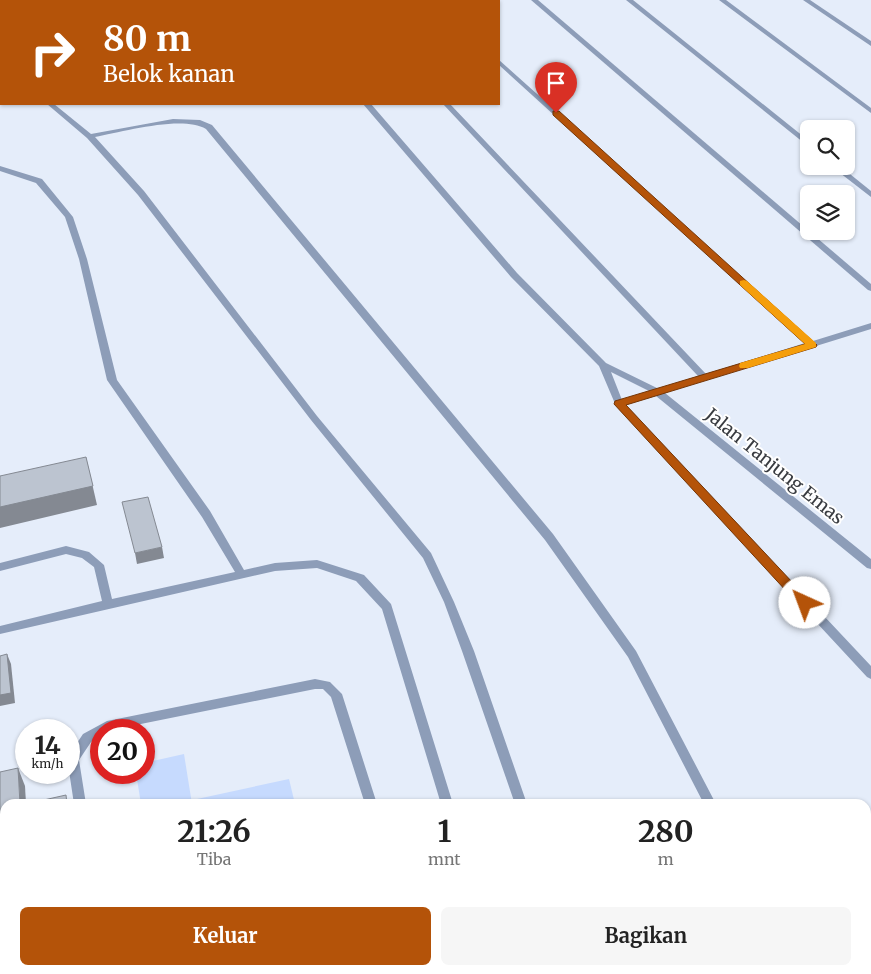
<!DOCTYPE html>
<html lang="id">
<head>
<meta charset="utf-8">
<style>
  :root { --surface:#fff; --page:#f6f6f6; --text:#222; --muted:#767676; --accent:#b45309 }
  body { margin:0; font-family:Merriweather,serif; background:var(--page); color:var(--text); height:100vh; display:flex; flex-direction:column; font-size:19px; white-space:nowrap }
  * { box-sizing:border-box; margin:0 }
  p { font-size:16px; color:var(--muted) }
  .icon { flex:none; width:28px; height:28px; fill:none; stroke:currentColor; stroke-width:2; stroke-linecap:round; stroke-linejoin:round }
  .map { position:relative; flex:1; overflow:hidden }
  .sheet { position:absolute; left:0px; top:799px; width:871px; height:176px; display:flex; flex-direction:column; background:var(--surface); border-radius:15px 15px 0 0; box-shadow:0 1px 4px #0004 }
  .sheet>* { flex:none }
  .banner { position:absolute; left:0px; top:0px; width:500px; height:105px; box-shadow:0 1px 4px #0004; background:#b45309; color:#fff; overflow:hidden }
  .controls { position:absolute; left:800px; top:120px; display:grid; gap:10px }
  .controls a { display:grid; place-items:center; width:55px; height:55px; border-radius:8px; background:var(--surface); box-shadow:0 1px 4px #0004; font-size:25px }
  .speed { position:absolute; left:15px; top:719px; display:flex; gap:10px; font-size:25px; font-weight:700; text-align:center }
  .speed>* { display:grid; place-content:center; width:65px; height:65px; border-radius:50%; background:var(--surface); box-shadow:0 1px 4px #0004; line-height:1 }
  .speed small { font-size:12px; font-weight:400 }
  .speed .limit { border:8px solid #d22; background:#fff; color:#111 }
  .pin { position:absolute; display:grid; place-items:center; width:42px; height:42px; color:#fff; margin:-51px -21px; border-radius:50% 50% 50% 0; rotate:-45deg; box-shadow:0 0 5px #0007 }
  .pin .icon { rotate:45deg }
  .me { position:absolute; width:55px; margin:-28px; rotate:317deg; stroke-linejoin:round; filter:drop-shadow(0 0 4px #0008) }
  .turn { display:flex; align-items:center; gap:18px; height:105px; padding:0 20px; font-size:22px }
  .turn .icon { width:65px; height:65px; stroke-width:2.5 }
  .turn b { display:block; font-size:35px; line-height:42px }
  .eta { display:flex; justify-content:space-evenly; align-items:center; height:85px; text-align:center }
  .eta b { font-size:30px; font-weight:700; line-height:35px }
  .cta { display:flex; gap:10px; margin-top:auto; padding:10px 20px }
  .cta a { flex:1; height:58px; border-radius:8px; background:var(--accent); color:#fff; font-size:20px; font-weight:700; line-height:58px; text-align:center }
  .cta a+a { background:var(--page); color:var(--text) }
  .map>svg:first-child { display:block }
</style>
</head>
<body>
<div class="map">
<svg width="871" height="974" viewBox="0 0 871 974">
  <rect width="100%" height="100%" fill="#e5edfa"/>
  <g fill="#c6dafe">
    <polygon points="184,754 192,804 141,804 136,773 144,772 144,763"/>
    <polygon points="289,779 295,804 198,804 197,799"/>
  </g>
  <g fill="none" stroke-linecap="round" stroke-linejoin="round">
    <g fill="#8d9db8" fill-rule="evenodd">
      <polygon points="40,0 46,0 47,1 41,1"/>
      <polygon points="155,0 161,0 162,1 156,1"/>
      <polygon points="274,0 280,0 281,1 275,1"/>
      <polygon points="345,0 351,0 352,1 346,1"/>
      <polygon points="428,0 434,0 435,1 429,1"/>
      <polygon points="531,0 538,0 871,284 871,291 868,290"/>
      <polygon points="626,0 633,0 809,141 809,147"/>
      <polygon points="719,0 726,0 871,108 871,113"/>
      <polygon points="803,0 810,0 871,41 871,46"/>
      <rect x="0" y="32" width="1" height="4"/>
      <path d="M499,60L813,341L871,323V329L665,393L871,559V569L867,568L656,396L626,405L871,666V679L867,677L616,406L599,366L511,277L363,104H371L517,273L606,363L659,389L698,376L443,104H450L706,374L805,343L499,65ZM611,372L649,391L622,400Z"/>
      <path d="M47,104H54L91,134L173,119L200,120L212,125L553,534L636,651L716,804H704L628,657L545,540L206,129C182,115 123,132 95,137L144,191L317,416L431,553L454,602L474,651L527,804H515L462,651L444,602L423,558L311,420L138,195L87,138Z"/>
      <polygon points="0,166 42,179 73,217 87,259 117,380 210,511 244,570 275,563 317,560 364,575 391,604 453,804 441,804 382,609 356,581 317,568 275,571 0,634 0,626 102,601 94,567 82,558 66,554 0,571 0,563 66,546 89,552 104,565 112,599 235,572 202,517 107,380 79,259 65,217 36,183 0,171"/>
      <polygon points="831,166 840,166 871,191 871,197"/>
      <polygon points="315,679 330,682 342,694 377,804 365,804 331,697 323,689 315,689 111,730 101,730 101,736 91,742 79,760 86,804 74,804 69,771 69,755 83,734 107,721"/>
      <polygon points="94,970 108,970 109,974 95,974"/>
      <polygon points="413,970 427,970 428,974 414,974"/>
      <polygon points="493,970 507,970 509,974 495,974"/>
      <polygon points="571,970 585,970 587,974 573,974"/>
      <polygon points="789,970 803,970 805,974 791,974"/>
    </g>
  </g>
  <g fill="#848992">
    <polygon points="64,0 133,0 133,1 57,1"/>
    <polygon points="86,457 97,505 0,528 0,507"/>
    <polygon points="162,547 164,558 137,564 135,553"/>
    <polygon points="7,654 11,664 15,703 0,706 0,695"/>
    <polygon points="18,768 25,786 26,804 20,804"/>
    <polygon points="81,970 86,970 87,974 81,974"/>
  </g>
  <g fill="#bcc4d0" stroke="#848992">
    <polygon points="86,457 93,486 0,507 0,476"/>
    <polygon points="148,497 162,547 135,553 122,502"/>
    <polygon points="7,654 11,693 0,695 0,656"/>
    <polygon points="18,768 20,804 5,804 5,970 81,970 81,974 3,974 0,914 0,772"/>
    <polygon points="66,795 67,804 26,804"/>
  </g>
  <polygon fill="#b45309" stroke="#753606" points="553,111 559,111 817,345 816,347 626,405 809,600 811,603 809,606 800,606 614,404 615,401 805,344 553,115"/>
  <polygon fill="#f59e0b" points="744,280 747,281 816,343 816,347 748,368 740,368 739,366 740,363 805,344 740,285 740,281"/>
  <g text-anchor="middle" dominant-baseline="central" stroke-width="4" stroke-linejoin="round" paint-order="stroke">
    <g font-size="18" fill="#393c41" stroke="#fff">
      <text transform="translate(775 466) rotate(39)">Jalan Tanjung Emas</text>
    </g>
  </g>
</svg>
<div class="controls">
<a><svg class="icon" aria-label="search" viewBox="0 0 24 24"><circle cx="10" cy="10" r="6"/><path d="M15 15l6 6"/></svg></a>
<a><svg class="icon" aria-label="layers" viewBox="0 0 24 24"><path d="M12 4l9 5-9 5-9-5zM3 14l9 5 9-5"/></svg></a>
</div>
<div class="speed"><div>14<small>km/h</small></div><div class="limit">20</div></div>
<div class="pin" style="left:556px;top:113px;background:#d93025"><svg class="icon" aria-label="arrive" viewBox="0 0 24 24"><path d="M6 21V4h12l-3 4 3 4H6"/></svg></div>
<svg class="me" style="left:805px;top:603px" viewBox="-20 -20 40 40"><circle r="19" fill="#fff"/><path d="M0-13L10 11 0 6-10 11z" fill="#b45309"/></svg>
<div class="banner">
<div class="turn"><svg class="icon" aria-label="right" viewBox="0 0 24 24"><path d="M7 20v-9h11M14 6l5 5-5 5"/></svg><div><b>80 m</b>Belok kanan</div></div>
</div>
<section class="sheet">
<div class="eta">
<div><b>21:26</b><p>Tiba</p></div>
<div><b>1</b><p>mnt</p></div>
<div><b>280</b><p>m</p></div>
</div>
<div class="cta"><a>Keluar</a><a>Bagikan</a></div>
</section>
</div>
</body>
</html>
